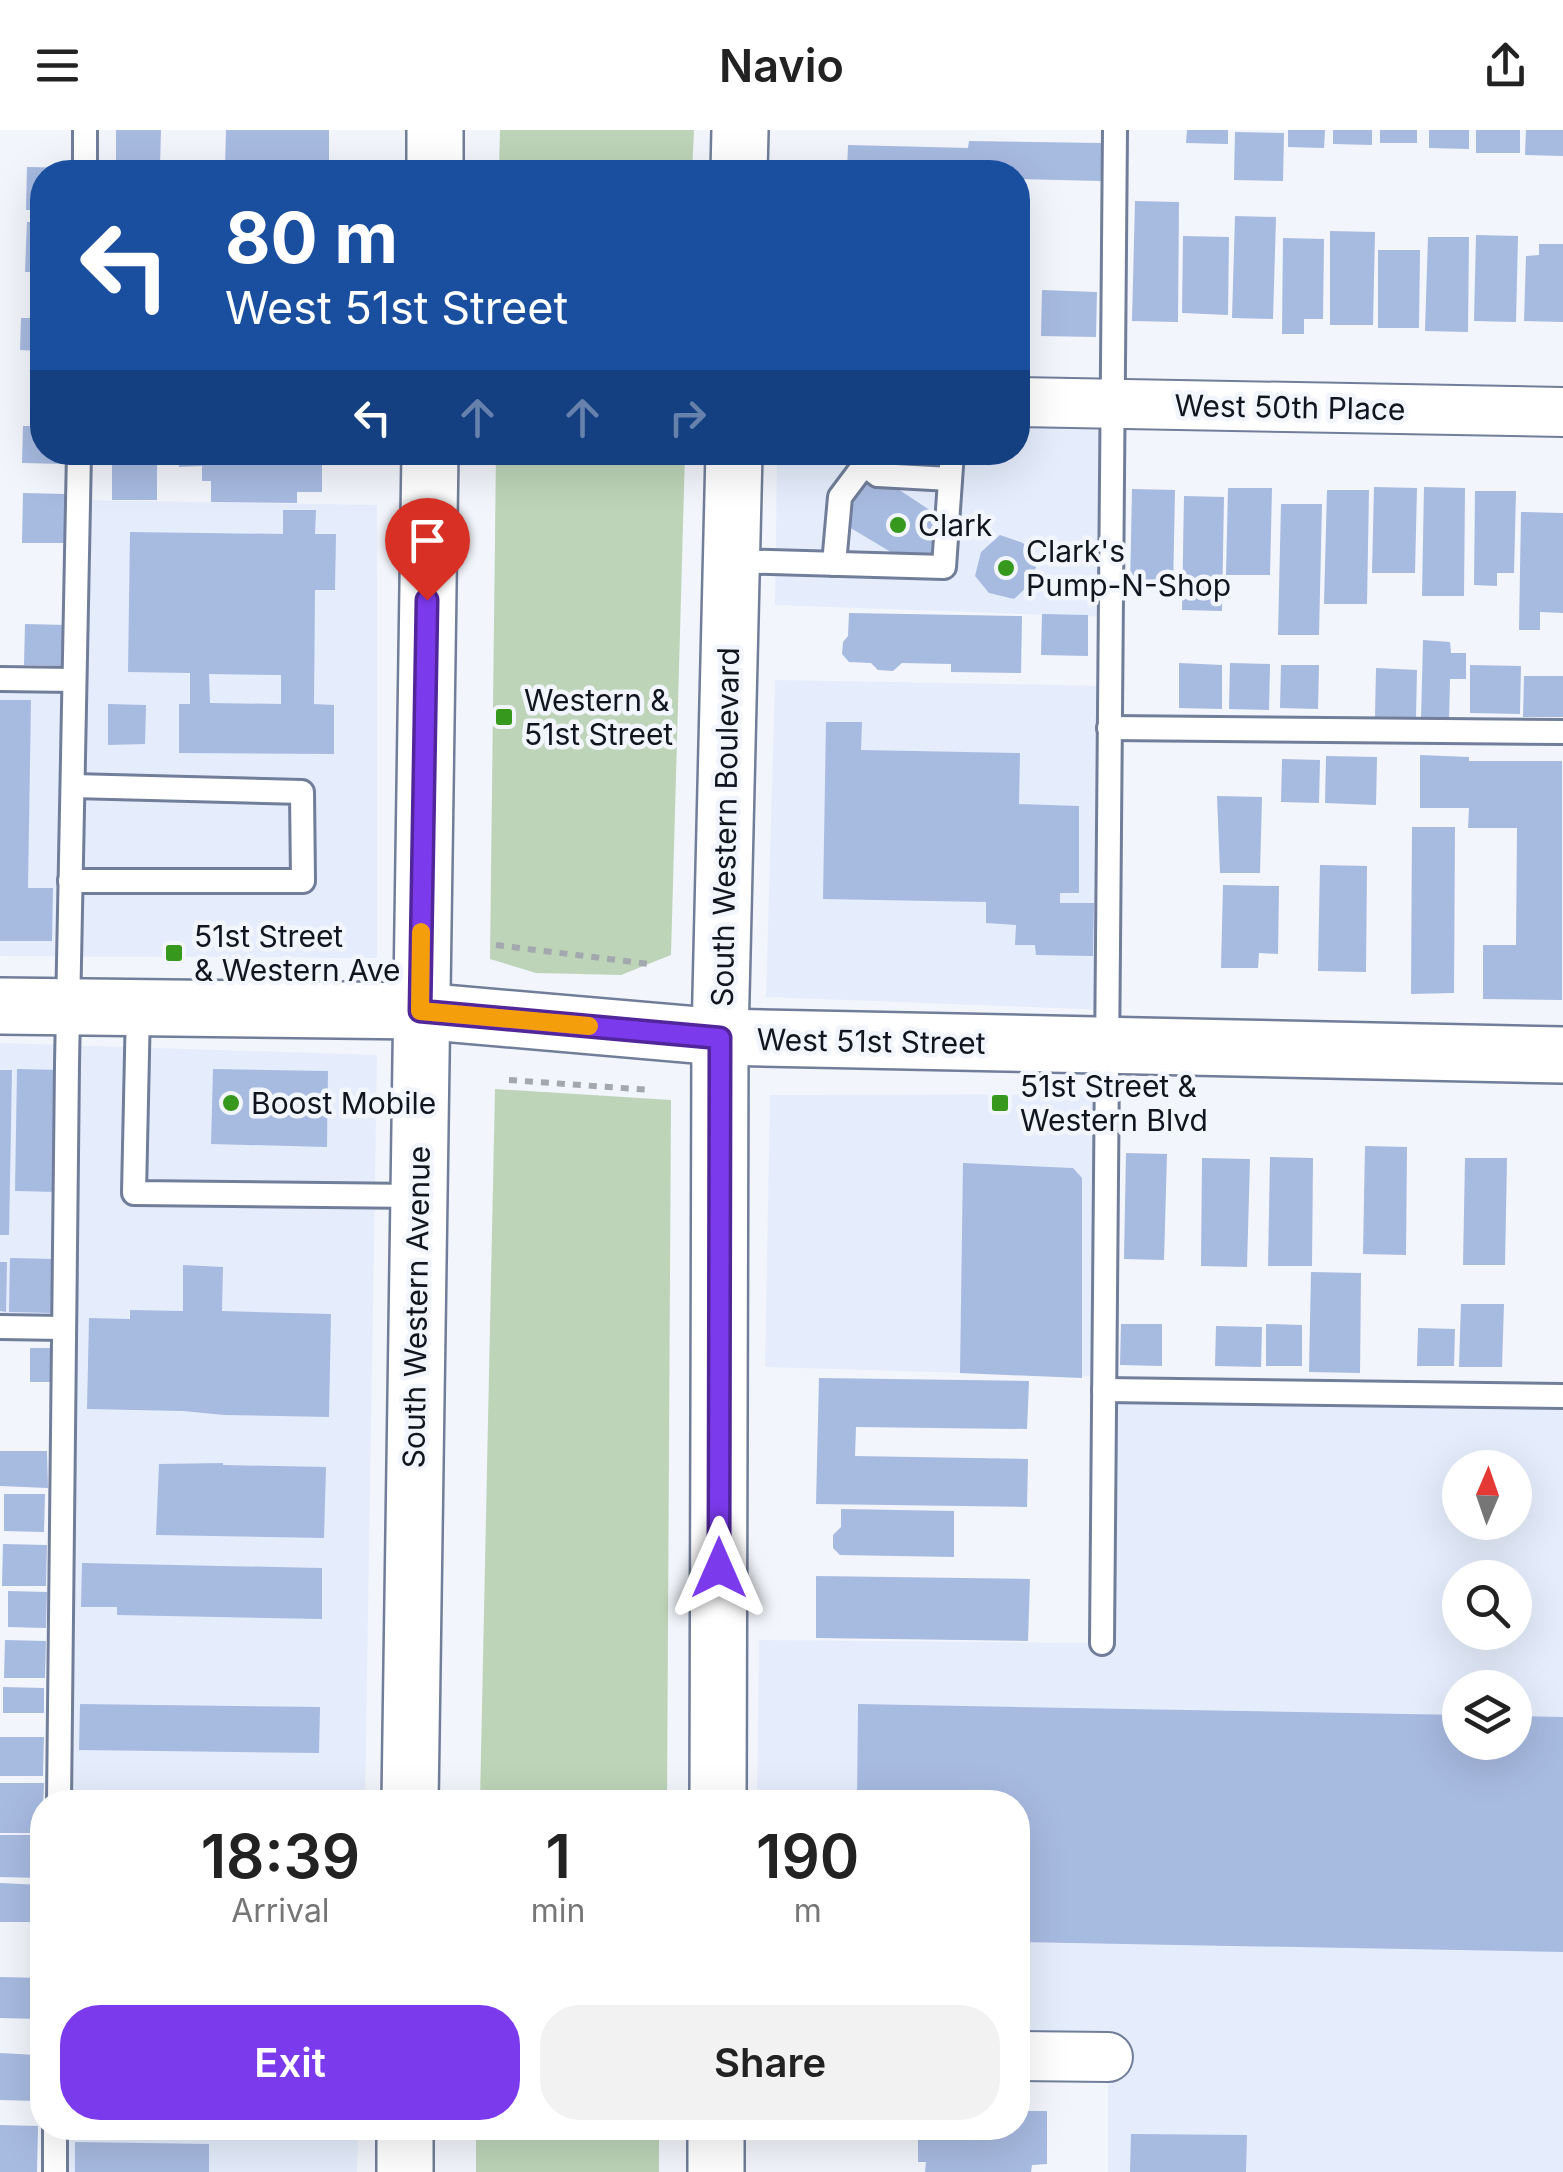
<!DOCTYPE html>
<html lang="en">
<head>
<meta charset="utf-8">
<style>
  :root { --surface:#fff; --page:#f2f2f2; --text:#222; --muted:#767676; --accent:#7c3aed }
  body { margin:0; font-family:Inter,sans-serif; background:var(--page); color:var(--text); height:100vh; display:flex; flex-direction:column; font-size:38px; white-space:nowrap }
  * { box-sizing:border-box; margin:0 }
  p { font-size:32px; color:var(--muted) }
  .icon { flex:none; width:55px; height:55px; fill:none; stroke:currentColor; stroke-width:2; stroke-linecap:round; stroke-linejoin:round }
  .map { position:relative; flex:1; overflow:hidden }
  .panel { position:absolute; left:30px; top:1660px; width:1000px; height:350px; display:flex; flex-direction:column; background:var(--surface); border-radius:40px; box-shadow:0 10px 40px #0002 }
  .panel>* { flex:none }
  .top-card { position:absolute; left:30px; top:30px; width:1000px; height:305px; border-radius:40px; box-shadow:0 10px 40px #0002; background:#1a4fa0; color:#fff; overflow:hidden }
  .needle { width:65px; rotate:2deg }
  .fabs { position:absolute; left:1442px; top:1320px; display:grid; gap:20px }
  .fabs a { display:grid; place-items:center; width:90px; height:90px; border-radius:50%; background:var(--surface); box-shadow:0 10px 40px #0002; font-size:50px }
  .pin { position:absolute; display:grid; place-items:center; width:85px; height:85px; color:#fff; margin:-102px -42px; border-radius:50% 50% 50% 0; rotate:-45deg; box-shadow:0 0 10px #0007 }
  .pin .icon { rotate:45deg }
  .me { position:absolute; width:110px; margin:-55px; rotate:0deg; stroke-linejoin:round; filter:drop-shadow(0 0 8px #0008) }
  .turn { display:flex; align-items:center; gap:35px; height:210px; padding:0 30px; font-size:45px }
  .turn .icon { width:130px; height:130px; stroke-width:2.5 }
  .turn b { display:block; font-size:70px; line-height:85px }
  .lanes { display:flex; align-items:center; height:95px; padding:0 30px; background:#0003; justify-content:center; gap:50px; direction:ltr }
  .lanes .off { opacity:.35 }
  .eta { display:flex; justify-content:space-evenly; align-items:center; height:170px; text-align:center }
  .eta b { font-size:60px; font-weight:600; line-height:70px }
  .button { display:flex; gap:20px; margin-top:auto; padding:20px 30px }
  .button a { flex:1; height:115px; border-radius:40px; background:var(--accent); color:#fff; font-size:40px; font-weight:600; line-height:115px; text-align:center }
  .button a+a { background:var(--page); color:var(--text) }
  header { display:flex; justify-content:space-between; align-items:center; height:130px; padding:0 30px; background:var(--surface); font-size:45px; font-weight:600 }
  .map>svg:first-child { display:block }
</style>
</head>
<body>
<header><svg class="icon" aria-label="menu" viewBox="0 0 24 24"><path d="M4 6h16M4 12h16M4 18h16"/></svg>Navio<svg class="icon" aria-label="share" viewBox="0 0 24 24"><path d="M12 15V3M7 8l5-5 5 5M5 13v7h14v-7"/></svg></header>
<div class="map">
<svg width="1563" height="2042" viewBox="0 0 1563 2042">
  <rect width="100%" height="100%" fill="#f2f5fb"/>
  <g fill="#e5edfc" fill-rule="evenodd">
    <polygon points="1018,296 1112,298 1110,487 775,475 777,323 1018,322"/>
    <polygon points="78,370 377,375 377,828 0,826 0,549 74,549"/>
    <polygon points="775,550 1110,556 1107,880 766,867"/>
    <polygon points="0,913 377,925 365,1672 59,1672 64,1198 0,1197"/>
    <polygon points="1107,964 1104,1247 765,1237 770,965"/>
    <path d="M1104,1260L1563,1266V2042H1108V1927L1018,1926V1672H757L759,1510L1102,1513ZM1460,1338H1515V1392H1460ZM1460,1448H1515V1502H1460ZM1460,1558H1515V1612H1460Z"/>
    <polygon points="55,2008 358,2009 357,2042 55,2042"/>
  </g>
  <g fill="#bdd4b8">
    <polygon points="500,0 694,0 692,42 499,42"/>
    <polygon points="496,323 685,323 671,825 621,845 536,843 490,829"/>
    <polygon points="495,959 671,970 667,1672 480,1672"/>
    <rect x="476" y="1998" width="183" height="44"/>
  </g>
  <g fill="#a7bae0" fill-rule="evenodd">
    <polygon points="116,0 161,0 160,36 116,35"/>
    <polygon points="226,0 329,0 329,40 225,38"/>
    <polygon points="1187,0 1228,0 1228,14 1186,13"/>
    <polygon points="1288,0 1325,0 1324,18 1288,17"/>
    <polygon points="1333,0 1372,0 1372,15 1333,14"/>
    <rect x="1380" y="0" width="37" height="13"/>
    <polygon points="1429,0 1469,0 1469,19 1429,18"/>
    <rect x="1476" y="0" width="44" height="23"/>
    <polygon points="1526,0 1563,0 1563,26 1525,25"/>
    <polygon points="1235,2 1284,3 1283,51 1234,50"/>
    <polygon points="969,11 1102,13 1101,51 1018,49 1018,42 847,42 848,15 968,18"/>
    <polygon points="27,37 76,38 76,42 42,42 42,80 26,80"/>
    <polygon points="1135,71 1179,72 1178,192 1132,191"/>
    <polygon points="1235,86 1276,87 1273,189 1232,188"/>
    <polygon points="27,92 42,92 42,142 25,142"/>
    <polygon points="1330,101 1375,102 1373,195 1330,195"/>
    <polygon points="1476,105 1518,106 1516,192 1474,191"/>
    <polygon points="1183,106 1229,107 1228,185 1182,183"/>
    <polygon points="1428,107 1469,107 1468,202 1425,201"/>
    <polygon points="1283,108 1324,109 1323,189 1304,189 1304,204 1282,204"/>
    <polygon points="1539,114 1563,114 1563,192 1524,191 1526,126 1539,125"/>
    <polygon points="1378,120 1420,120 1419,198 1378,198"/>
    <polygon points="1042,160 1097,162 1096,207 1041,206"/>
    <polygon points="21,188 42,188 42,221 20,220"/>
    <polygon points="23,296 42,296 42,322 65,322 65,334 22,333"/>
    <rect x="112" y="322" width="45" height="48"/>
    <polygon points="179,322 322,322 322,362 297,362 297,373 211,372 211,351 202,351 202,336 179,337"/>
    <polygon points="872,342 957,398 931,446 839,391"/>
    <polygon points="1374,357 1417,358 1415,443 1372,443"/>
    <polygon points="1424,357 1465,358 1464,466 1422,466"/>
    <polygon points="1228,358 1272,358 1270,445 1226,445"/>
    <polygon points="1132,359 1175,360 1173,461 1130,460"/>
    <polygon points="1327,360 1369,360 1367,474 1324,474"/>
    <polygon points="1475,361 1516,361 1514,443 1497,443 1497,456 1474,455"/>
    <polygon points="23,363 66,364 65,413 22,413"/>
    <polygon points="1184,366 1224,367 1222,481 1182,480"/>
    <polygon points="1281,374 1322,374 1319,505 1278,505"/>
    <path d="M283,380H316L315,404H336L335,460H315L314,574L334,575V624L179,623V574H190V543L128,542L130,402L283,404ZM209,544L281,545V574L210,573Z"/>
    <polygon points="1521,382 1563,383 1563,483 1540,482 1540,500 1519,500"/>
    <polygon points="1000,405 1023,413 1038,431 1030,454 1014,469 989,463 975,446 981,422"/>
    <polygon points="849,483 1022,486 1021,543 951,542 951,534 902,533 893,541 878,540 871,533 849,532 842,524 843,512 848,506"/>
    <polygon points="1042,484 1088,485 1088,526 1041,525"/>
    <polygon points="25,494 67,495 66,536 24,535"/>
    <polygon points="1423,510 1450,512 1451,523 1466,523 1466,549 1450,549 1449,591 1421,590"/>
    <polygon points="1179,533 1222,535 1222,579 1179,578"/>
    <polygon points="1230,533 1270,534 1269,580 1229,579"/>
    <polygon points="1281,535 1319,535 1318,579 1280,578"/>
    <polygon points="1470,535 1521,536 1520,584 1470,583"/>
    <polygon points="1376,538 1417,540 1416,588 1375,587"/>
    <polygon points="1524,546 1563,546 1563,587 1523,587"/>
    <polygon points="0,570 31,570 28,758 53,758 52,811 0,811"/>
    <polygon points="108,574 146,575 145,614 108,615"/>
    <polygon points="826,592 862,592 861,620 1020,623 1019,674 1079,676 1079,763 1060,763 1060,773 1094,773 1093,826 1036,825 1035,815 1015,815 1016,795 986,793 986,772 823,769"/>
    <polygon points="1420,625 1469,627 1469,631 1562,631 1562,870 1483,869 1483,815 1516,815 1517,698 1468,698 1469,678 1420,678"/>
    <polygon points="1326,626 1377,627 1376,675 1325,673"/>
    <polygon points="1282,629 1320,630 1319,673 1281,672"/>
    <polygon points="1217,666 1262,667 1260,743 1220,743"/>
    <polygon points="1412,697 1455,697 1454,863 1411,864"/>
    <polygon points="1320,735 1367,736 1366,842 1318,841"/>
    <polygon points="1223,755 1279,756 1278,824 1259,823 1258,838 1221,838"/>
    <polygon points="17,939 60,940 57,1062 15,1061"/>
    <polygon points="213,939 328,941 327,1017 211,1014"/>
    <polygon points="0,940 12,940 9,1105 0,1105"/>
    <polygon points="1365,1016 1407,1017 1406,1125 1363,1124"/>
    <polygon points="1126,1023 1167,1024 1164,1130 1124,1129"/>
    <polygon points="1270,1027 1313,1028 1312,1136 1268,1136"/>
    <polygon points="1202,1028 1250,1029 1247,1137 1201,1136"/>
    <polygon points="1465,1028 1507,1028 1505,1135 1463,1135"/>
    <polygon points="963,1033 1073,1038 1082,1048 1082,1248 960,1243"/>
    <polygon points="10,1128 54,1129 52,1183 9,1182"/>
    <polygon points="0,1132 7,1132 6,1182 0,1181"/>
    <polygon points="183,1135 223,1137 222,1181 331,1184 329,1287 224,1285 183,1281 87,1279 89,1188 130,1189 130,1180 183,1181"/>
    <polygon points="1311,1142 1361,1143 1360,1243 1309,1242"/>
    <polygon points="1461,1174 1504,1174 1502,1237 1459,1237"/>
    <polygon points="1121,1194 1162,1194 1162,1236 1120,1235"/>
    <polygon points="1266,1194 1302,1195 1302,1236 1266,1236"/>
    <polygon points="1216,1196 1262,1197 1261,1237 1215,1236"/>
    <polygon points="1418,1198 1455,1199 1454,1236 1417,1236"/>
    <polygon points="30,1218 54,1218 53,1252 30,1252"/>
    <polygon points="819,1248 1029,1251 1027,1299 856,1297 855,1326 1028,1329 1027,1377 816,1374"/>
    <polygon points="0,1321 47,1321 48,1358 0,1356"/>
    <polygon points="223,1333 223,1335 326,1337 324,1408 156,1405 159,1334"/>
    <polygon points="4,1364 45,1364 44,1402 4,1401"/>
    <polygon points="841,1379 954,1381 954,1427 840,1425 833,1418 833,1405 841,1397"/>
    <polygon points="3,1414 47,1415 46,1456 2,1456"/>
    <polygon points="82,1433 322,1438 322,1489 117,1485 117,1477 81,1477"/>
    <polygon points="816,1446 1030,1449 1028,1511 816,1508"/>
    <polygon points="8,1461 47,1462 46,1498 8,1497"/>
    <polygon points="5,1510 46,1511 45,1548 4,1548"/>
    <polygon points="3,1557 44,1558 44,1583 3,1583"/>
    <polygon points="80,1574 320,1577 319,1623 79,1620"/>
    <polygon points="858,1574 1460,1585 1460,1612 1515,1612 1515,1586 1563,1587 1563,1822 1018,1812 1018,1672 857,1672"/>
    <polygon points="0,1607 44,1607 43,1646 0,1646"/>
    <polygon points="0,1653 44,1653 42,1703 0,1703"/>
    <polygon points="0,1705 40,1705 40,1748 0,1747"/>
    <polygon points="0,1753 42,1755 42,1792 0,1792"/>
    <polygon points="0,1847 42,1848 41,1889 0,1888"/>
    <polygon points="0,1923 37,1925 37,1971 0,1970"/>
    <polygon points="1018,1981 1047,1981 1047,2034 1032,2035 1031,2042 925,2042 926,2032 918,2032 918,2004 925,2003 926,1998 1018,1998"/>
    <polygon points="0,1995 38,1996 37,2042 0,2042"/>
    <polygon points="77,1998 132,1998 132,2010 76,2010"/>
    <polygon points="1131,2004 1247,2005 1246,2042 1130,2042"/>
    <polygon points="75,2012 209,2014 209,2042 75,2042"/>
  </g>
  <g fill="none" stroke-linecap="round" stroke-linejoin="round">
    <defs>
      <g id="lane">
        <polyline points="85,42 85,0"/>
        <polyline points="879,322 878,345 950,349"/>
        <polyline points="732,431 944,437 952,322"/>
        <polyline points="834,434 840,367 864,335 878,345"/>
        <polyline points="0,549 74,550"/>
        <polyline points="1109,598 1563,602"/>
        <polyline points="70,751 303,751 302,662 73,656"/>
        <polyline points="138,878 134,1063 418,1066"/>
        <polyline points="0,1197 64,1198"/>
        <polyline points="1104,1260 1563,1266"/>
        <polyline points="1102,1513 1115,0"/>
        <polyline points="59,1672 67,934 79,322"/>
        <polyline points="55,2042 55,1998"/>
      </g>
      <g id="street">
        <polyline points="1018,272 1563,282"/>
        <polyline points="1018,1926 1108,1927"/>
      </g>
      <g id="secondary">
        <polyline points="435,42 435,0"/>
        <polyline points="739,42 740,0"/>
        <polyline points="0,876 420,881 720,907 1563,925"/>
        <polyline points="410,1672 430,322"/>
        <polyline points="718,1672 720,907 734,322"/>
        <polyline points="405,2042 405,1998"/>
        <polyline points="716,2042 716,1998"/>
      </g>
    </defs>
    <use href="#lane" stroke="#717e99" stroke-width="28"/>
    <use href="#street" stroke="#717e99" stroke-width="52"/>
    <use href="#secondary" stroke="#717e99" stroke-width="60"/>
    <g stroke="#a3a7ae" stroke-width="6" stroke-dasharray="8 8" stroke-linecap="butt">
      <polyline points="496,815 649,834"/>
      <polyline points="509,950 651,960"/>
    </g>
    <use href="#lane" stroke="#fff" stroke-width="22"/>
    <use href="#street" stroke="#fff" stroke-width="48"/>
    <use href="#secondary" stroke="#fff" stroke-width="55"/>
  </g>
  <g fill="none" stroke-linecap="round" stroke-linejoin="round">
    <defs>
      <polyline id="route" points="427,470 420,881 720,908 719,1438"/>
    </defs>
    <use href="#route" stroke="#51269a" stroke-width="25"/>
    <use href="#route" stroke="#7c3aed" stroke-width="18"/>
    <polyline stroke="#f59e0b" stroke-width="18" points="421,802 420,881 589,896"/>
  </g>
  <g fill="#36981c" stroke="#f2f5fb" stroke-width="4">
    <circle cx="898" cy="395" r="10"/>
    <circle cx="1006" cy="438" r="10"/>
    <rect x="494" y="577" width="20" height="20" rx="5"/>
    <rect x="164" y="813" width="20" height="20" rx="5"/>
    <circle cx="231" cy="973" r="10"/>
    <rect x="990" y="963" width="20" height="20" rx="5"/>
  </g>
  <g text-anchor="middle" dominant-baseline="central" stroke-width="9" stroke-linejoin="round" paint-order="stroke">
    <g font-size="30" fill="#10151f" stroke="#f2f5fb">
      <text transform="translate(1290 277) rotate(1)">West 50th Place</text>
      <text transform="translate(725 697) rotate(-89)">South Western Boulevard</text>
      <text transform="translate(871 911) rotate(1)">West 51st Street</text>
      <text transform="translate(416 1177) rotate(-89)">South Western Avenue</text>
    </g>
    <g font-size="30" fill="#10151f" stroke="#f2f5fb" text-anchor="start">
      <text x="918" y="395">Clark</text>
      <text x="1026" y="421">Clark's<tspan x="1026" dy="34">Pump-N-Shop</tspan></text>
      <text x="524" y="570">Western &amp;<tspan x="524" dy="34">51st Street</tspan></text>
      <text x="194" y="806">51st Street<tspan x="194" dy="34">&amp; Western Ave</tspan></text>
      <text x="1020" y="956">51st Street &amp;<tspan x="1020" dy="34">Western Blvd</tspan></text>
      <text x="251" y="973">Boost Mobile</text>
    </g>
  </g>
</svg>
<div class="fabs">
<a><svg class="needle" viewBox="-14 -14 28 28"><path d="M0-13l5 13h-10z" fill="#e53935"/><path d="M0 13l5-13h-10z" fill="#767676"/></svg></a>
<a><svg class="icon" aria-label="search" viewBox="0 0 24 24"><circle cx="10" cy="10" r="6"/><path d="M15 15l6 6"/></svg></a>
<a><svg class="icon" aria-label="layers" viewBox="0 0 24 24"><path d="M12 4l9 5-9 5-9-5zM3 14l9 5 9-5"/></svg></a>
</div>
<div class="pin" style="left:427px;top:470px;background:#d93025"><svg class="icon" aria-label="arrive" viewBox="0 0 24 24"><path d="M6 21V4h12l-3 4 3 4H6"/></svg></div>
<svg class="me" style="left:719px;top:1438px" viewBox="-20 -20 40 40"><path d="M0-17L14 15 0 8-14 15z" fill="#7c3aed" stroke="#fff" stroke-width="4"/></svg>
<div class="top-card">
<div class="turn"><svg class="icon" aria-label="left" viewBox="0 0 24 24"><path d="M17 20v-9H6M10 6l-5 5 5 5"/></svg><div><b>80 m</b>West 51st Street</div></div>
<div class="lanes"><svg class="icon" aria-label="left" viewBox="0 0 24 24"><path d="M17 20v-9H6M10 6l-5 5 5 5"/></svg><svg class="icon off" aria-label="ahead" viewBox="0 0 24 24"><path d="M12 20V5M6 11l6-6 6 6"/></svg><svg class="icon off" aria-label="ahead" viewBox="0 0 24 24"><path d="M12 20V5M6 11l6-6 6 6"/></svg><svg class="icon off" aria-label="right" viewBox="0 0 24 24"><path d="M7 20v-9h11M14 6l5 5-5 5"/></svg></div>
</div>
<section class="panel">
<div class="eta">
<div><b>18:39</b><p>Arrival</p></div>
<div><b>1</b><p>min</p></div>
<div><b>190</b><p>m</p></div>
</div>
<div class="button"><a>Exit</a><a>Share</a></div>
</section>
</div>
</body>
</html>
